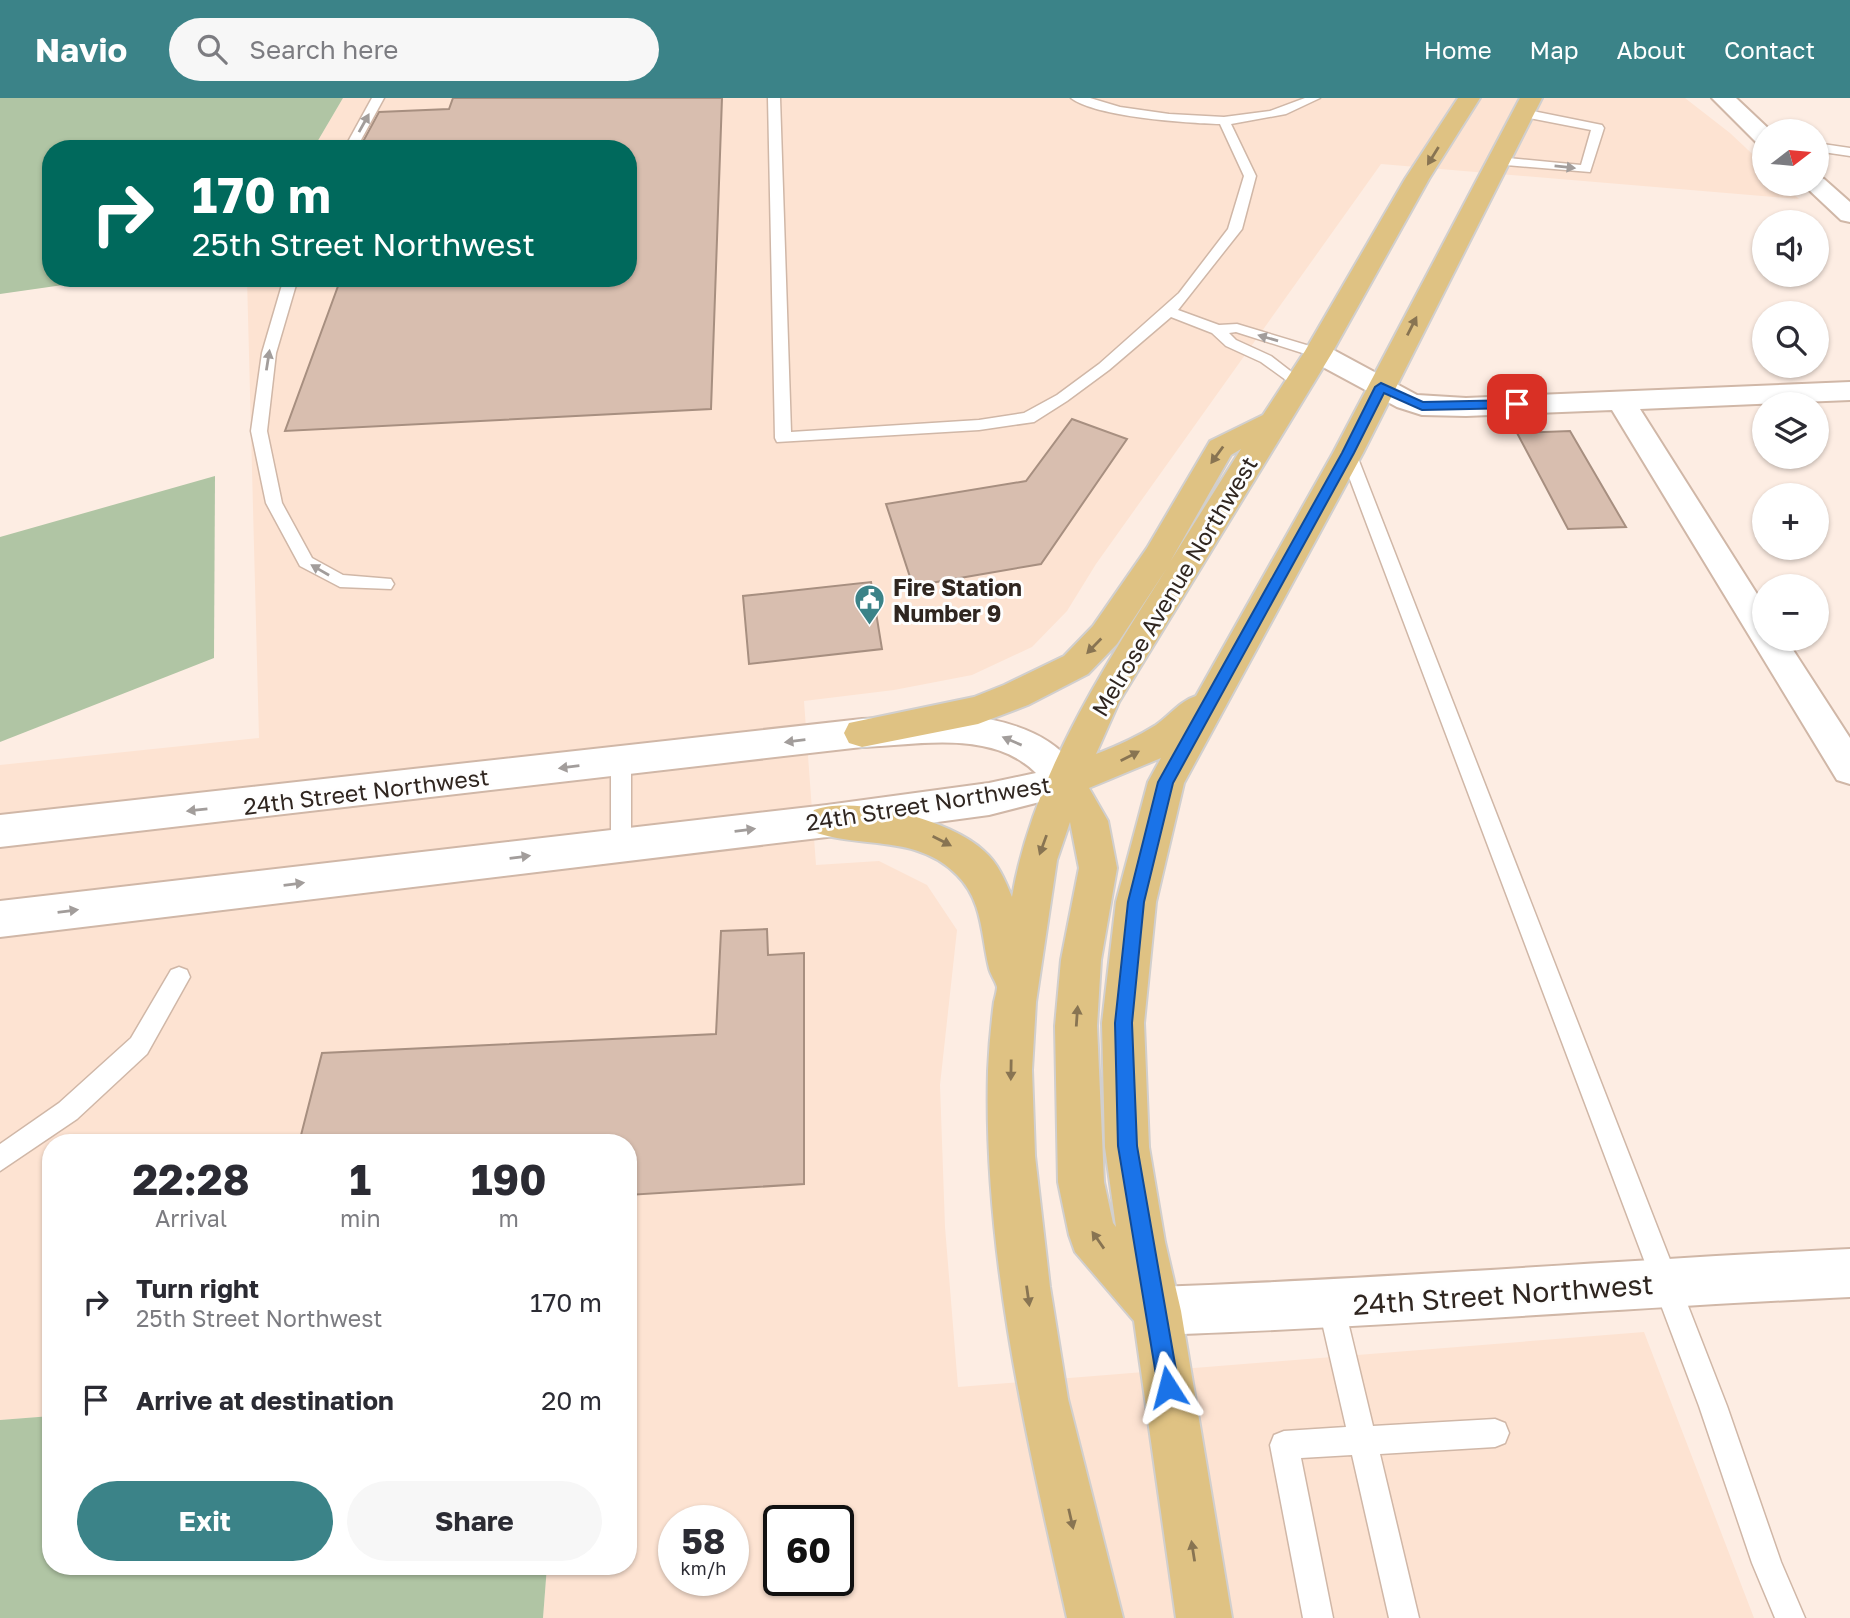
<!DOCTYPE html>
<html lang="en">
<head>
<meta charset="utf-8">
<style>
  :root { --surface:#fff; --page:#f7f7f7; --text:#2b2b33; --muted:#7c7c81; --accent:#3b8388 }
  body { margin:0; font-family:"Golos Text",sans-serif; background:var(--page); color:var(--text); height:100vh; display:flex; flex-direction:column; font-size:26px; white-space:nowrap }
  * { box-sizing:border-box; margin:0 }
  p { font-size:23px; color:var(--muted) }
  .icon { flex:none; width:38px; height:38px; fill:none; stroke:currentColor; stroke-width:2; stroke-linecap:round; stroke-linejoin:round }
  .map { position:relative; flex:1; overflow:hidden }
  .drawer { position:absolute; left:42px; top:1036px; width:595px; height:441px; display:flex; flex-direction:column; background:var(--surface); border-radius:28px; box-shadow:0 2px 5px #0004 }
  .drawer>* { flex:none }
  .top-card { position:absolute; left:42px; top:42px; width:595px; height:147px; border-radius:28px; box-shadow:0 2px 5px #0004; background:#00695c; color:#fff; overflow:hidden }
  .needle { width:46px; rotate:74deg }
  .controls { position:absolute; left:1752px; top:21px; display:grid; gap:14px }
  .controls a { display:grid; place-items:center; width:77px; height:77px; border-radius:50%; background:var(--surface); box-shadow:0 2px 5px #0004; font-size:35px }
  .speed { position:absolute; left:658px; top:1407px; display:flex; gap:14px; font-size:35px; font-weight:700; text-align:center }
  .speed>* { display:grid; place-content:center; width:91px; height:91px; border-radius:50%; background:var(--surface); box-shadow:0 2px 5px #0004; line-height:1 }
  .speed small { font-size:18px; font-weight:400 }
  .speed .limit { border:4px solid #111; border-radius:10px; background:#fff; color:#111 }
  .pin { position:absolute; display:grid; place-items:center; width:60px; height:60px; color:#fff; margin:-30px; border-radius:14px; box-shadow:0 4px 10px #0006 }
  .me { position:absolute; width:77px; margin:-38px; rotate:351deg; stroke-linejoin:round; filter:drop-shadow(0 0 5px #0008) }
  .turn { display:flex; align-items:center; gap:24px; height:147px; padding:0 35px; font-size:32px }
  .turn .icon { width:91px; height:91px; stroke-width:2.5 }
  .turn b { display:block; font-size:49px; line-height:60px }
  .eta { display:flex; justify-content:space-evenly; align-items:center; height:119px; text-align:center }
  .eta b { font-size:42px; font-weight:700; line-height:49px }
  .cta { display:flex; gap:14px; margin-top:auto; padding:14px 35px }
  .cta a { flex:1; height:80px; border-radius:42px; background:var(--accent); color:#fff; font-size:28px; font-weight:700; line-height:80px; text-align:center }
  .cta a+a { background:var(--page); color:var(--text) }
  ul { padding:0; list-style:none }
  li { display:flex; align-items:center; gap:21px; height:98px; padding:0 35px }
  li div { flex:1 }
  li b { display:block; font-size:26px }
  li em { font-style:normal }
  header { display:flex; align-items:center; gap:42px; box-sizing:border-box; height:98px; padding:0 35px; background:var(--accent); color:#fff }
  header strong { font-size:33px }
  nav { display:flex; gap:38px; margin-inline-start:auto; font-size:24px }
  .search { width:490px; height:63px; background:var(--page); display:flex; align-items:center; gap:18px; box-sizing:border-box; padding:0 24px; border-radius:38px; color:var(--muted); font-size:26px }
  .map>svg:first-child { display:block }
</style>
</head>
<body>
<header>
<strong>Navio</strong>
<div class="search"><svg class="icon" aria-label="search" viewBox="0 0 24 24"><circle cx="10" cy="10" r="6"/><path d="M15 15l6 6"/></svg>Search here</div>
<nav><a>Home</a><a>Map</a><a>About</a><a>Contact</a></nav>
</header>
<div class="map">
<svg width="1850" height="1520" viewBox="0 0 1850 1520">
  <rect width="100%" height="100%" fill="#fdede3"/>
  <path fill="#fde3d2" fill-rule="evenodd" d="M343,0H1685L1730,35L1764,67V86H1783L1799,101L1381,66L1096,466L1067,513L1032,549L972,577L894,592L804,603L816,767L879,763L927,787L957,832L940,987L945,1129L958,1289L1644,1234L1754,1520H543L547,1468H628V1045H51V1318L0,1322V667L259,640L247,180H628V51H313ZM674,1423H733V1482H674ZM779,1423H838V1482H779Z"/>
  <g fill="#b0c5a4">
    <polygon points="0,0 343,0 313,51 51,51 51,180 112,180 0,196"/>
    <polygon points="215,378 214,560 0,644 0,439"/>
    <polygon points="51,1318 51,1468 547,1468 543,1520 0,1520 0,1322"/>
  </g>
  <g fill="#d8beaf" stroke="#a78f80" stroke-width="2">
    <polygon points="453,0 722,0 711,311 285,333 341,180 628,180 628,51 359,51 379,14 449,11"/>
    <polygon points="1072,321 1127,341 1041,466 913,488 886,406 1026,383"/>
    <polygon points="1570,333 1626,429 1568,431 1517,335"/>
    <polygon points="871,484 882,551 749,566 743,498"/>
    <polygon points="767,831 768,857 804,855 804,1086 628,1097 628,1045 299,1045 322,955 716,936 721,833"/>
  </g>
  <g fill="none" stroke-linecap="round" stroke-linejoin="round">
    <defs>
      <g id="lane">
        <polygon points="372,0 384,0 356,51 344,51"/>
        <path d="M768,0H780L791,334L979,322L1024,315L1057,297L1099,266L1179,195L1228,131L1244,78L1220,26C1186,25 1096,19 1071,0H1090L1120,9L1169,16L1224,19L1270,13L1305,0H1320L1286,16L1231,26L1256,78L1242,131L1178,212L1219,227L1237,226L1323,252L1325,255L1318,260L1236,234L1229,235L1236,242L1271,258L1302,282L1305,285L1302,288L1297,290L1261,264L1226,248L1212,235L1171,219L1109,272L1067,303L1034,324L979,332L777,344L775,340Z"/>
        <polygon points="1523,11 1602,27 1604,30 1590,74 1494,66 1494,60 1498,59 1581,67 1591,32 1519,18 1517,15"/>
        <polygon points="1816,45 1850,50 1850,58 1816,53"/>
        <polygon points="284,180 298,180 276,255 267,333 282,405 312,460 343,477 391,481 394,486 391,491 340,489 300,468 266,405 251,333 262,255"/>
        <polygon points="1348,350 1356,355 1727,1308 1781,1464 1805,1520 1775,1520 1752,1465 1699,1308 1340,355"/>
        <polygon points="621,655 628,657 631,663 631,747 628,753 621,756 614,753 611,747 611,663 614,657"/>
        <polygon points="179,869 187,872 190,879 147,956 77,1021 0,1073 0,1046 59,1005 131,940 171,872"/>
        <polygon points="1331,1194 1340,1198 1344,1207 1373,1328 1495,1321 1505,1325 1509,1335 1505,1345 1495,1349 1380,1356 1419,1520 1389,1520 1352,1357 1301,1360 1333,1520 1303,1520 1270,1347 1274,1337 1284,1333 1346,1329 1318,1207 1322,1198"/>
      </g>
      <g id="street">
        <polygon points="1712,0 1736,0 1771,33 1764,33 1764,46 1756,44"/>
        <polygon points="1816,79 1824,81 1850,104 1850,124 1841,122 1808,91 1804,86 1816,86"/>
        <polygon points="1318,247 1328,249 1417,297 1466,300 1850,284 1850,302 1640,311 1764,507 1764,541 1786,541 1850,640 1850,686 1837,682 1612,312 1466,318 1422,317 1397,309 1308,261 1304,255 1308,249"/>
        <path d="M1850,1151V1199C1619,1210 1388,1229 1157,1237L1140,1230L1133,1213L1140,1196L1157,1189C1388,1181 1619,1162 1850,1151Z"/>
      </g>
      <path id="secondary" d="M957,617C1006,621 1060,635 1084,683L1079,694L989,717L827,739L0,839V803L827,707L989,685L1036,675C992,631 918,647 862,649L0,749V717L862,621Z"/>
      <path id="primary" d="M1458,0H1480L1429,81L1332,255L1119,604L1096,656C1117,648 1137,639 1156,627C1170,617 1180,603 1196,598L1333,355L1520,0H1542L1363,355L1184,685L1156,804L1144,925L1149,1049L1165,1144L1181,1213L1232,1520H1176L1134,1223L1075,1154L1069,1137L1058,1084L1055,928L1061,862L1079,770L1070,724L1057,762L1036,904L1032,972L1035,1058L1050,1189L1068,1301L1123,1520H1067C1027,1341 983,1158 988,973C989,950 991,927 994,904C995,900 997,893 997,889C996,884 990,876 989,870C981,837 983,803 957,777C917,736 862,751 814,734L808,723L814,712C855,697 952,722 984,753C998,765 1005,782 1012,799C1033,678 1102,572 1167,470L1117,546L1088,576L1028,607L978,626L862,649L849,645L844,635L849,625L974,599L1004,587L1064,558L1093,528L1147,450L1210,343L1263,317L1305,253L1405,81ZM1241,351L1170,464L1231,357ZM1161,660L1148,684L1116,804L1102,925L1105,1049L1116,1129L1113,1125L1104,1084L1097,928L1101,862L1117,770L1108,723L1089,690Z"/>
    </defs>
    <use href="#lane" stroke="#d0b7a7" stroke-width="3"/>
    <use href="#street" stroke="#d0b7a7" stroke-width="4"/>
    <use href="#secondary" stroke="#d0b7a7" stroke-width="4"/>
    <use href="#primary" stroke="#d1cfce" stroke-width="4"/>
    <use href="#lane" fill="#fff" fill-rule="evenodd"/>
    <use href="#street" fill="#fff" fill-rule="evenodd"/>
    <use href="#secondary" fill="#fff" fill-rule="evenodd"/>
    <use href="#primary" fill="#dfc283" fill-rule="evenodd"/>
  </g>
  <defs><path id="oneway-solid" d="M-6-.8H1V-3.2L6.5 0L1 3.2V.8H-6Z" transform="scale(1.75)"/></defs>
  <g fill="#a29d9b">
    <use href="#oneway-solid" transform="translate(364 25) rotate(-61)"/>
    <use href="#oneway-solid" transform="translate(1565 69) rotate(6)"/>
    <use href="#oneway-solid" transform="translate(1268 240) rotate(-164)"/>
    <use href="#oneway-solid" transform="translate(268 262) rotate(-81)"/>
    <use href="#oneway-solid" transform="translate(320 472) rotate(-150)"/>
    <use href="#oneway-solid" transform="translate(795 643) rotate(173)"/>
    <use href="#oneway-solid" transform="translate(1012 643) rotate(-157)"/>
    <use href="#oneway-solid" transform="translate(569 669) rotate(173)"/>
    <use href="#oneway-solid" transform="translate(197 712) rotate(174)"/>
    <use href="#oneway-solid" transform="translate(745 732) rotate(-7)"/>
    <use href="#oneway-solid" transform="translate(520 759) rotate(-7)"/>
    <use href="#oneway-solid" transform="translate(294 786) rotate(-7)"/>
    <use href="#oneway-solid" transform="translate(68 813) rotate(-7)"/>
  </g>
  <g fill="#887452">
    <use href="#oneway-solid" transform="translate(1433 58) rotate(122)"/>
    <use href="#oneway-solid" transform="translate(1412 228) rotate(-63)"/>
    <use href="#oneway-solid" transform="translate(1217 357) rotate(126)"/>
    <use href="#oneway-solid" transform="translate(1094 548) rotate(134)"/>
    <use href="#oneway-solid" transform="translate(1130 658) rotate(-27)"/>
    <use href="#oneway-solid" transform="translate(942 743) rotate(27)"/>
    <use href="#oneway-solid" transform="translate(1043 747) rotate(110)"/>
    <use href="#oneway-solid" transform="translate(1077 918) rotate(-86)"/>
    <use href="#oneway-solid" transform="translate(1011 972) rotate(91)"/>
    <use href="#oneway-solid" transform="translate(1098 1142) rotate(-125)"/>
    <use href="#oneway-solid" transform="translate(1028 1198) rotate(82)"/>
    <use href="#oneway-solid" transform="translate(1071 1421) rotate(77)"/>
    <use href="#oneway-solid" transform="translate(1193 1453) rotate(-99)"/>
  </g>
  <polygon fill="#1a73e8" stroke="#114b97" stroke-width="2" points="1381,285 1423,304 1517,302 1523,306 1517,310 1422,312 1384,295 1354,355 1173,685 1144,804 1132,925 1137,1048 1179,1289 1176,1297 1168,1300 1161,1297 1158,1289 1118,1048 1115,925 1128,804 1158,684 1342,355 1375,289"/>
  <defs>
    <symbol id="civic-pin" viewBox="-11 -11 22 30"><path d="M0 17L-7.5 6A9.5 9.5 0 1 1 7.5 6Z" fill="#3b8388" stroke="#fefefe"/><path d="M-.6-6.5H3V-4.5H.6V-3L4-1V1h2V6H-6V1h2V-1L-.6-3ZM-1.2 2.5V6h2.4V2.5Z" fill="#fff"/></symbol>
  </defs>
  <g fill-rule="evenodd">
    <use href="#civic-pin" x="852" y="484" width="35" height="47"/>
  </g>
  <g text-anchor="middle" dominant-baseline="central" stroke-width="6" stroke-linejoin="round" paint-order="stroke">
    <g font-size="23" fill="#302620" stroke="#fefefe">
      <text transform="translate(1174 488) rotate(-59)">Melrose Avenue Northwest</text>
      <text transform="translate(366 693) rotate(-7)">24th Street Northwest</text>
      <text transform="translate(928 705) rotate(-9)">24th Street Northwest</text>
    </g>
    <g font-size="23" font-weight="bold" fill="#302620" stroke="#fefefe" text-anchor="start">
      <text x="893" y="489">Fire Station<tspan x="893" dy="26">Number 9</tspan></text>
    </g>
    <g font-size="28" fill="#302620" stroke="#fefefe">
      <text transform="translate(1503 1196) rotate(-4)">24th Street Northwest</text>
    </g>
  </g>
</svg>
<div class="controls">
<a><svg class="needle" viewBox="-14 -14 28 28"><path d="M0-13l5 13h-10z" fill="#e53935"/><path d="M0 13l5-13h-10z" fill="#7c7c81"/></svg></a>
<a><svg class="icon" aria-label="sound" viewBox="0 0 24 24"><path d="M4 9h4l5-4v14l-5-4H4zM17 9q2 3 0 6"/></svg></a>
<a><svg class="icon" aria-label="search" viewBox="0 0 24 24"><circle cx="10" cy="10" r="6"/><path d="M15 15l6 6"/></svg></a>
<a><svg class="icon" aria-label="layers" viewBox="0 0 24 24"><path d="M12 4l9 5-9 5-9-5zM3 14l9 5 9-5"/></svg></a>
<a>+</a>
<a>−</a>
</div>
<div class="speed"><div>58<small>km/h</small></div><div class="limit">60</div></div>
<div class="pin" style="left:1517px;top:306px;background:#d93025"><svg class="icon" aria-label="arrive" viewBox="0 0 24 24"><path d="M6 21V4h12l-3 4 3 4H6"/></svg></div>
<svg class="me" style="left:1168px;top:1289px" viewBox="-20 -20 40 40"><path d="M0-17L14 15 0 8-14 15z" fill="#1a73e8" stroke="#fff" stroke-width="4"/></svg>
<div class="top-card">
<div class="turn"><svg class="icon" aria-label="right" viewBox="0 0 24 24"><path d="M7 20v-9h11M14 6l5 5-5 5"/></svg><div><b>170 m</b>25th Street Northwest</div></div>
</div>
<section class="drawer">
<div class="eta">
<div><b>22:28</b><p>Arrival</p></div>
<div><b>1</b><p>min</p></div>
<div><b>190</b><p>m</p></div>
</div>
<ul>
<li><svg class="icon" aria-label="right" viewBox="0 0 24 24"><path d="M7 20v-9h11M14 6l5 5-5 5"/></svg><div><b>Turn right</b><p>25th Street Northwest</p></div><em>170 m</em></li>
<li><svg class="icon" aria-label="arrive" viewBox="0 0 24 24"><path d="M6 21V4h12l-3 4 3 4H6"/></svg><div><b>Arrive at destination</b></div><em>20 m</em></li>
</ul>
<div class="cta"><a>Exit</a><a>Share</a></div>
</section>
</div>
</body>
</html>
